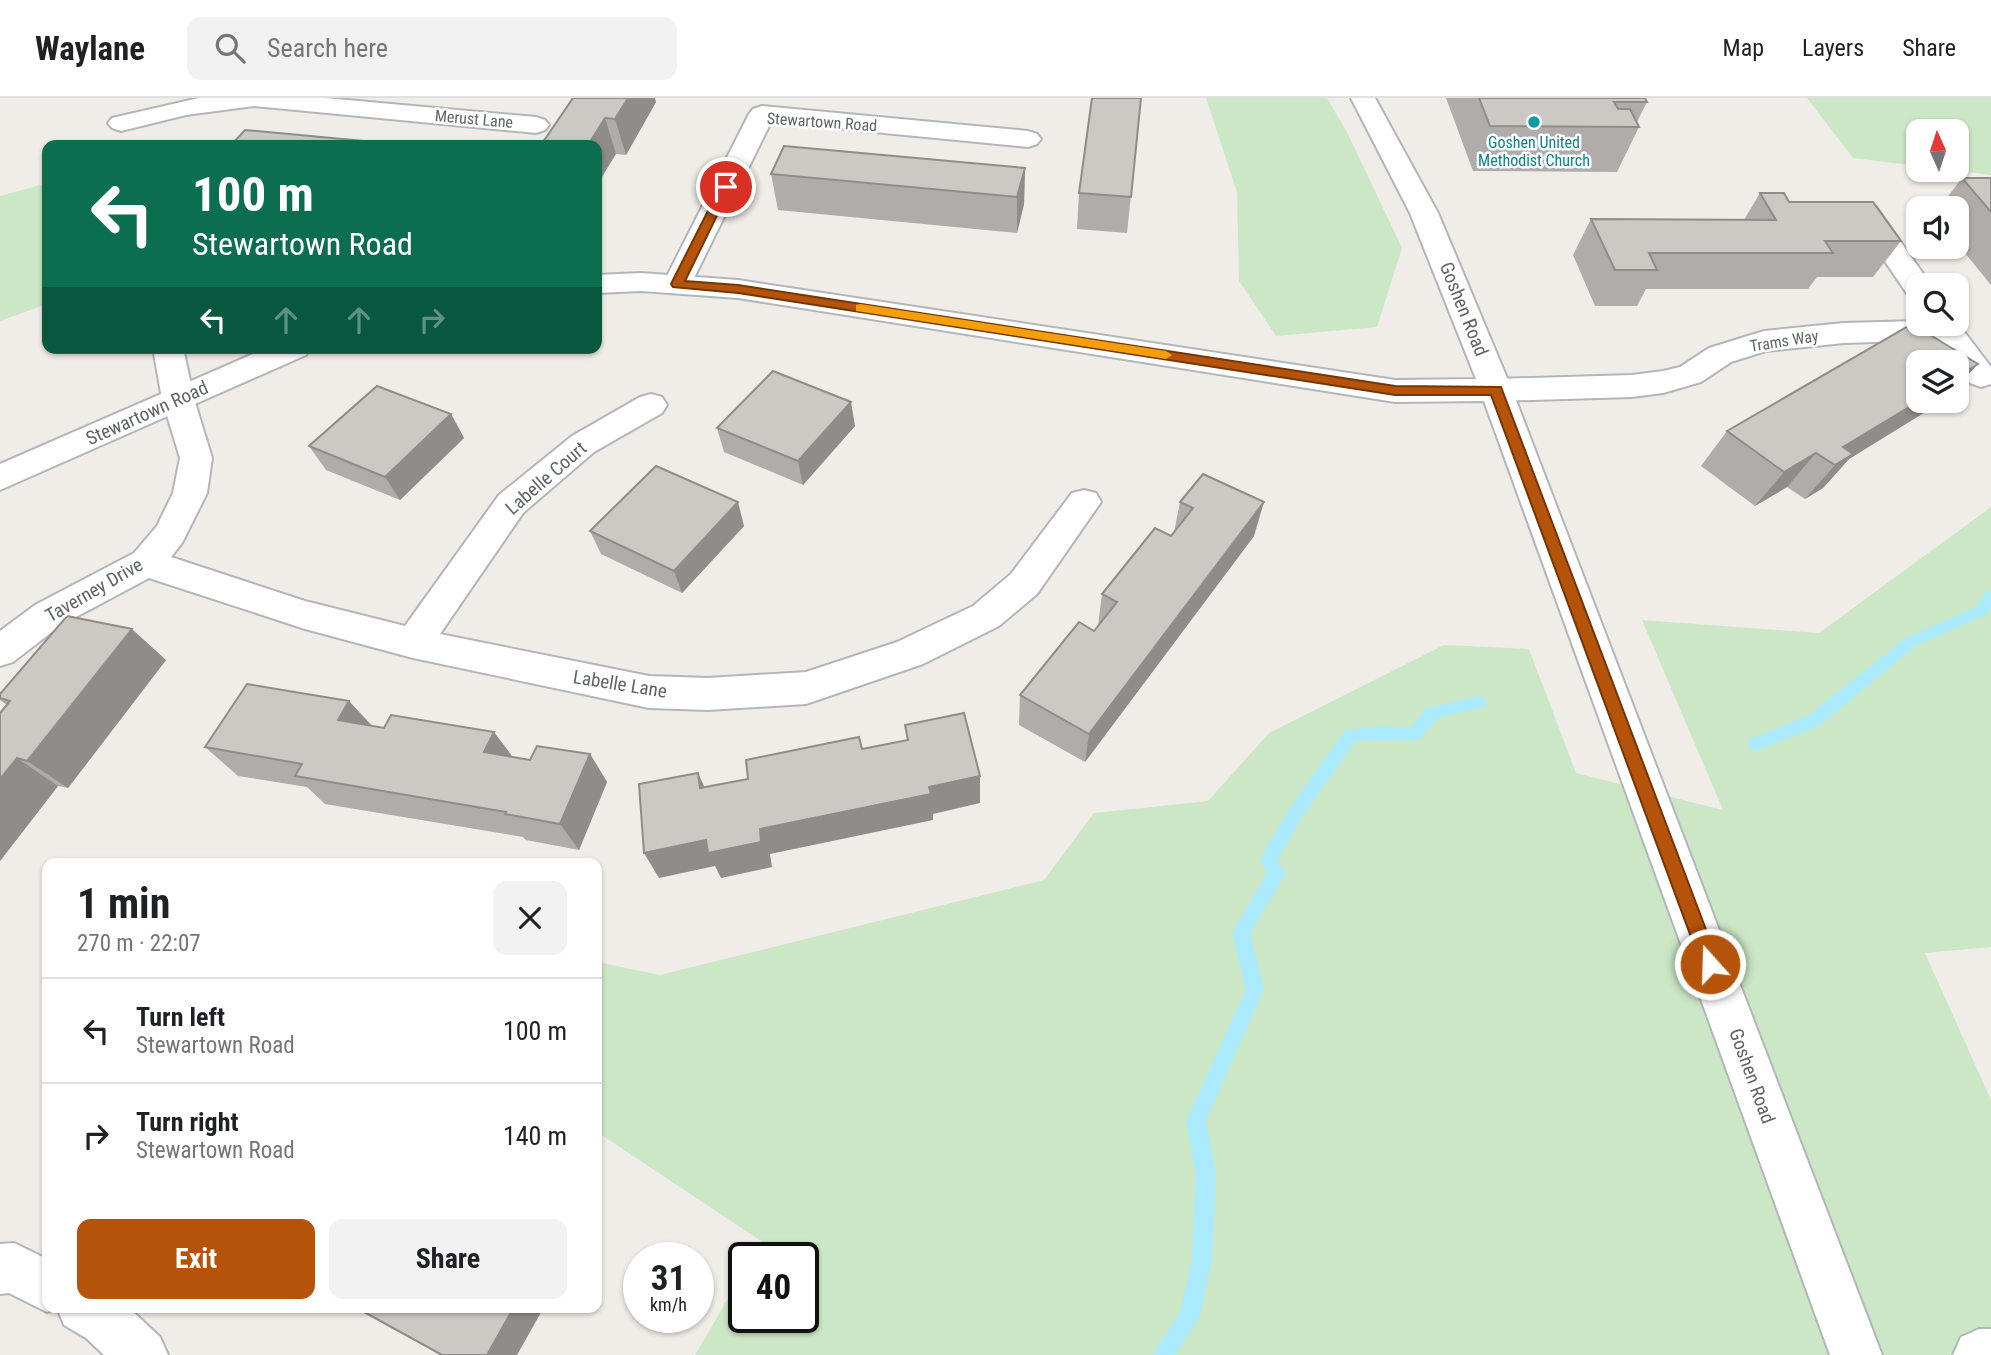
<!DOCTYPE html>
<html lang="en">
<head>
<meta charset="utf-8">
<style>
  :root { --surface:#fff; --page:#f2f2f2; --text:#202124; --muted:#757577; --line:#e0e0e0; --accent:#b45309 }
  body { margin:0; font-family:"Roboto Condensed",sans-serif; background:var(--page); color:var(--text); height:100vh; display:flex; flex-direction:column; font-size:26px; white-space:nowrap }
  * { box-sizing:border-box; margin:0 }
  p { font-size:23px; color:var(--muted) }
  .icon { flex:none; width:38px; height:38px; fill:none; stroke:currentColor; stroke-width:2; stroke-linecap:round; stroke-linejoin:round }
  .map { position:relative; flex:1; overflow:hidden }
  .drawer { position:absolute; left:42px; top:760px; width:560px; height:455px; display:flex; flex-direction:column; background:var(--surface); border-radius:14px; box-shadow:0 2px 5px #0004 }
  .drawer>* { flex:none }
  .hud { position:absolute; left:42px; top:42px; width:560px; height:214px; border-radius:14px; box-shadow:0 2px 5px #0004; background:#0b6e4f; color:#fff; overflow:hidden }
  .needle { width:46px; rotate:357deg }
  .controls { position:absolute; left:1906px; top:21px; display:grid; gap:14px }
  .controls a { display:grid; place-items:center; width:63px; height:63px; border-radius:14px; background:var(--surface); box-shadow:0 2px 5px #0004; font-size:35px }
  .speed { position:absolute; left:623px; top:1144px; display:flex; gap:14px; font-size:35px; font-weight:700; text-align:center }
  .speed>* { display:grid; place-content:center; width:91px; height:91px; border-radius:50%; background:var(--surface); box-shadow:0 2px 5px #0004; line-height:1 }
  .speed small { font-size:18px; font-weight:400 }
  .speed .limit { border:4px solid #111; border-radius:10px; background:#fff; color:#111 }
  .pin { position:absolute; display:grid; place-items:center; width:60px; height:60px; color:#fff; margin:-30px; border:4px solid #fff; border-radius:50%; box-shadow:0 2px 7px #0007 }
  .me { position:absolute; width:77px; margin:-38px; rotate:340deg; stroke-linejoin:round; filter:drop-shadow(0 0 5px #0008) }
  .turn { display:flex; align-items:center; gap:24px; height:147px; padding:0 35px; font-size:32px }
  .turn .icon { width:91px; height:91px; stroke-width:2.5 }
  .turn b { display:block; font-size:49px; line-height:60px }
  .lanes { display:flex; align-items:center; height:66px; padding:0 35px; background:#0003; justify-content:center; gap:35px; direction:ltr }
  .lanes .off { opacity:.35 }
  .round { display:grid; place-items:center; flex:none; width:74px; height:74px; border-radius:14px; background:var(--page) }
  .summary { display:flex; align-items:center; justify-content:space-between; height:119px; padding:0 35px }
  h1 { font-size:42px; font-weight:700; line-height:52px }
  .primary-button { display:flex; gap:14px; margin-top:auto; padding:14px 35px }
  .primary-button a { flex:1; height:80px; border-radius:14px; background:var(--accent); color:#fff; font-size:28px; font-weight:700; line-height:80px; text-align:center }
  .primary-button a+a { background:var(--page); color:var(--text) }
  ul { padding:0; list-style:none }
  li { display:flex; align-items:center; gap:21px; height:105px; padding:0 35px; border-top:2px solid var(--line) }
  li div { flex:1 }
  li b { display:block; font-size:26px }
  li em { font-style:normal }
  header { display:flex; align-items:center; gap:42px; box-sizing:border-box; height:98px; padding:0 35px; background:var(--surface); border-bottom:2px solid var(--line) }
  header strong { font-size:33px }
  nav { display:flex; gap:38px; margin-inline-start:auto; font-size:24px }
  .search { width:490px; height:63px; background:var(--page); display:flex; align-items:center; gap:18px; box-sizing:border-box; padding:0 24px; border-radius:14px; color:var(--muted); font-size:26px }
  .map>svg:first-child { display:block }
</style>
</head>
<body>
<header>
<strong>Waylane</strong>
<div class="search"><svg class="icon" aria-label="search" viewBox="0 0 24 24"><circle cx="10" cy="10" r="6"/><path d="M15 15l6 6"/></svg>Search here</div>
<nav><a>Map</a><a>Layers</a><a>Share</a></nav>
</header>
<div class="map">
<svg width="1991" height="1257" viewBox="0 0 1991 1257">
  <rect width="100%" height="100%" fill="#f0ede8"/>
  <g fill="#cce7c5">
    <polygon points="1206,0 1327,0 1347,34 1402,150 1377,229 1276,238 1239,183 1237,94"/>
    <polygon points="1807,0 1991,0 1991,77 1949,72 1956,72 1956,33 1918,33 1918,68 1853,60"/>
    <polygon points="47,85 47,206 0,223 0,98"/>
    <polygon points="1991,409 1991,849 1925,855 1991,1002 1991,1257 695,1257 744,1173 744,1220 803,1220 803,1160 751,1160 761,1143 597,1034 597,864 660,877 1044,782 1094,715 1208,703 1269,635 1444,547 1529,551 1576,675 1723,712 1642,522 1819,535"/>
  </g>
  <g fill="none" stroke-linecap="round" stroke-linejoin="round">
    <g fill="#abebfd" fill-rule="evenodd">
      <polygon points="1991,492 1991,510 1986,517 1917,547 1819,628 1756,653 1750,651 1748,646 1750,641 1807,618 1907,539 1976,509 1986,494"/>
      <polygon points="1479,598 1484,599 1487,604 1484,609 1438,620 1419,642 1355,643 1303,718 1277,762 1286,775 1250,836 1264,891 1206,1023 1216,1077 1212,1162 1200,1218 1176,1257 1152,1257 1180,1214 1192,1162 1196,1077 1186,1023 1246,891 1232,835 1267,775 1260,762 1262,757 1291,708 1345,632 1386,628 1409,630 1427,610"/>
    </g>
    <defs>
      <g id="street">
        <polygon points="199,0 325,0 536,19 545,22 549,27 545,32 536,35 254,8 186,17 121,33 112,30 108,25 112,20"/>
        <polygon points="762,8 1028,33 1037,36 1041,41 1037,46 1028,49 771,24 691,186 687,193 677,195 667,193 663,186 749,16 753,11"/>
        <polygon points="1866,107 1876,109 1931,187 1918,187 1918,199 1908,197 1852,115 1856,109"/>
        <polygon points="1918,223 1918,226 1956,226 1956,223 1991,269 1991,286 1981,289 1970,285 1939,242 1844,245 1766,253 1731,264 1701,284 1663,295 1632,299 1496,303 1485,300 1480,292 1485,284 1496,281 1632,277 1663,273 1680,269 1709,250 1764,233 1844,225"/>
        <polygon points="153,250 183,250 194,301 212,360 207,395 182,445 171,459 305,503 405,528 499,397 572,338 640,299 651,296 662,299 667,307 662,315 594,354 523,415 440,536 649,578 708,580 806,574 897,544 973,508 1011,476 1072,395 1084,392 1096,395 1101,404 1037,496 999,528 923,566 806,606 708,612 649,610 413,560 305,531 149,480 61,527 13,564 0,568 0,533 35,507 134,455 157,428 173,395 180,360 162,301"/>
        <polygon points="14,1145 47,1161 47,1209 128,1209 160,1239 168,1257 104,1257 86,1240 64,1227 57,1210 47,1214 9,1195 0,1196 0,1146"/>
        <polygon points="1979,1231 1991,1231 1991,1257 1953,1257 1961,1239"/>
      </g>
      <g id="secondary">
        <polygon points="1351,0 1375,0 1438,115 1512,292 1882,1257 1830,1257 1484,303 1395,304 738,200 641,193 597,195 597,177 641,175 738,182 1395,282 1476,281 1410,115"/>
        <polygon points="267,250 310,250 306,257 0,392 0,366"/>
      </g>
    </defs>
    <use href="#street" stroke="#b3b6b9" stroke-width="4"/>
    <use href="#secondary" stroke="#b2b6b9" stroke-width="4"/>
    <use href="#street" fill="#fff" fill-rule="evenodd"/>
    <use href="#secondary" fill="#fff" fill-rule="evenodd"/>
  </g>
  <g fill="#afaca9">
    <polygon points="573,0 656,4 626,57 616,56"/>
    <polygon points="1141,0 1127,135 1077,131 1079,95"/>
    <polygon points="1446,0 1645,0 1647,4 1637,24 1639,29 1617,74 1473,73"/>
    <polygon points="1025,70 1024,106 1017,135 778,112 771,76"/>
    <polygon points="1962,80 1991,80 1991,187 1956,144 1956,110 1939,110"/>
    <polygon points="1760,95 1789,104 1901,143 1873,179 1817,179 1808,191 1646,191 1637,208 1595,208 1573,157 1591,121 1744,122"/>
    <polygon points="1918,303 1943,303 1849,361 1823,390 1805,401 1787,389 1755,408 1701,368 1727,333"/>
    <polygon points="451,316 464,340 400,402 326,372 309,348"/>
    <polygon points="855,328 803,387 724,354 717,330"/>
    <polygon points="1180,404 1254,438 1085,664 1019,627 1020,597 1094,533 1098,528 1102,496 1171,438 1174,434"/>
    <polygon points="744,428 682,495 601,456 590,433"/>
    <polygon points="166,562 68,690 58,688 0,763 0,615 7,607 0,602 0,596"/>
    <polygon points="372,628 513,659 530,662 590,656 607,684 579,752 526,742 523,739 325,706 307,689 238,678 205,649"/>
  </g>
  <g fill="#8f8c89">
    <polygon points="628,0 655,0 656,4 626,57 615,21"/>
    <polygon points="605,20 616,56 597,87 597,47 588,47"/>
    <polygon points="1025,70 1024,106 1017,135 1017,99"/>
    <polygon points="1978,266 1956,290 1956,280"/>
    <polygon points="1919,303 1943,303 1849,361 1823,390 1805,401 1835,367 1843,349"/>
    <polygon points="851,304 855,328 803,387 798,363"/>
    <polygon points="451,316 464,340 400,402 385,379"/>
    <polygon points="1816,355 1787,389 1755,408 1784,374"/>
    <polygon points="738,404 744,428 682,495 674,473"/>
    <polygon points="1264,404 1254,438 1085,664 1089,636"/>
    <polygon points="132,531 166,562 68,690 27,663"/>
    <polygon points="349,603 376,632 338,622"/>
    <polygon points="494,634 515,662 484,654"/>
    <polygon points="590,656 607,684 579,752 560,726"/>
    <polygon points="17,660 58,688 0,763 0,681"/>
    <polygon points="698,675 711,703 700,690"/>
    <polygon points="980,678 980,705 933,716 933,722 770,756 772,769 721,780 715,768 659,780 644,755 760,731 929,689"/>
    <polygon points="514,1209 544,1209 517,1257 487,1257"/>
  </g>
  <g fill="#ccc8c4" stroke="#8f8c89" stroke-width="2">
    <polygon points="573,0 628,0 615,21 605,20 588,47 541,47"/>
    <polygon points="1092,0 1141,0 1131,99 1079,95"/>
    <polygon points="1479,0 1645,0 1647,4 1614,4 1618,11 1630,11 1639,29 1490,28"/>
    <polygon points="245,32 407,47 231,47"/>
    <polygon points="784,48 1025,70 1017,99 771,76"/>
    <polygon points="1962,80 1991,80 1991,114"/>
    <polygon points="1760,95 1784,95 1789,104 1873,104 1901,143 1825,143 1833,155 1649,155 1657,172 1615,172 1591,121 1776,122"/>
    <polygon points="1912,226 1978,266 1956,280 1956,264 1918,264 1919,303 1843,349 1853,356 1835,367 1816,355 1784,374 1727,333"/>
    <polygon points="773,273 851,304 798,363 717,330"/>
    <polygon points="377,288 451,316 385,379 309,348"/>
    <polygon points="656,368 738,404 674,473 590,433"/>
    <polygon points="1203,376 1264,404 1089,636 1020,597 1079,524 1094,533 1117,504 1102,496 1155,430 1171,438 1193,410 1180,404"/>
    <polygon points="67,518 132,531 27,663 17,660 0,681 0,615 10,603 0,600 0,596"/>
    <polygon points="247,586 349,603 338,622 384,630 391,617 494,634 484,654 530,662 537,648 590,656 560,726 505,716 506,714 295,678 302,666 205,649"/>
    <polygon points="964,615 980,678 929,689 931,696 760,731 761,744 708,755 706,742 644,755 639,686 698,675 700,690 748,681 746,662 859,639 862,651 908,642 905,627"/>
    <polygon points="355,1209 514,1209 487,1257 442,1257"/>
  </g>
  <polygon fill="#b45309" stroke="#753606" stroke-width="2" points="726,86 731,89 685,183 738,187 1395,288 1501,289 1719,866 1716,872 1710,875 1704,872 1701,866 1491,297 1395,297 738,195 673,189 671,186 720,89"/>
  <polygon fill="#f59e0b" points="860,206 1166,253 1172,257 1166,261 856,213 856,207"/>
  <circle fill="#0f9aa8" stroke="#fff" stroke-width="2.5" cx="1534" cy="24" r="7"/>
  <g text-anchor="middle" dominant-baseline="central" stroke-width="5" stroke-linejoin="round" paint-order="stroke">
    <g font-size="16" fill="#5f6467" stroke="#fff">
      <text transform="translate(474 21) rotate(5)">Merust Lane</text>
      <text transform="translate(822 24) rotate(4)">Stewartown Road</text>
      <text transform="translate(1784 243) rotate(-9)">Trams Way</text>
    </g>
    <g font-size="16" fill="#0d838f" stroke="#fff">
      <text x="1534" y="44">Goshen United<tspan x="1534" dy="18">Methodist Church</tspan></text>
    </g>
    <g font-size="19" fill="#5f6467" stroke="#fff">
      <text transform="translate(1464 211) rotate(68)">Goshen Road</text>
      <text transform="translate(147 315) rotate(-24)">Stewartown Road</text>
      <text transform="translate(546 380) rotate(-41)">Labelle Court</text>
      <text transform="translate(94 492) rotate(-30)">Taverney Drive</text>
      <text transform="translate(620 586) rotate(9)">Labelle Lane</text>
      <text transform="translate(1752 978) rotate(70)">Goshen Road</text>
    </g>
  </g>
</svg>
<div class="controls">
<a><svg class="needle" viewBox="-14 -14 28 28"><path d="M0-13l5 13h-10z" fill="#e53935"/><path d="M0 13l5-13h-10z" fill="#757577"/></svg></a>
<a><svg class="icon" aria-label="sound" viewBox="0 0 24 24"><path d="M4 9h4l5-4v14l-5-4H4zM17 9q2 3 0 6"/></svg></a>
<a><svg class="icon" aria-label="search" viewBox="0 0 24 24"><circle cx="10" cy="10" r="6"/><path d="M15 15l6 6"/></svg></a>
<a><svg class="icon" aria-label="layers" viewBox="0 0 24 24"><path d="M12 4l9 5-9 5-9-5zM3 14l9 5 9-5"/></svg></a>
</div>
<div class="speed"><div>31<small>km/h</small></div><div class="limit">40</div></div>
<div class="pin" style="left:726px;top:89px;background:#d93025"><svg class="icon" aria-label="arrive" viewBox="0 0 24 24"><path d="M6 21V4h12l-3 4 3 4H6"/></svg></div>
<svg class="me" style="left:1710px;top:866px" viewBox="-20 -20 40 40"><circle r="17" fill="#b45309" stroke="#fff" stroke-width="3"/><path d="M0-11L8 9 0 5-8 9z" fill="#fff"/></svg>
<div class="hud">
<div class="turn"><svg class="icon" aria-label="left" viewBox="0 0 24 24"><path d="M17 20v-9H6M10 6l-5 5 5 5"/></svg><div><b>100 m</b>Stewartown Road</div></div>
<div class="lanes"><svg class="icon" aria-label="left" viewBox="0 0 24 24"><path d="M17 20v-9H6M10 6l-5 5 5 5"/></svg><svg class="icon off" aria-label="ahead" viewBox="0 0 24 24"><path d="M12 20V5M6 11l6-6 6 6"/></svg><svg class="icon off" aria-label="ahead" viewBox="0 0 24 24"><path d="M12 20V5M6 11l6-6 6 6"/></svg><svg class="icon off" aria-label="right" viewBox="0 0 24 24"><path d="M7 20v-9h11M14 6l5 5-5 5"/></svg></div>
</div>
<section class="drawer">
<div class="summary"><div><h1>1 min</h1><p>270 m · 22:07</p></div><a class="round"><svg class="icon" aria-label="close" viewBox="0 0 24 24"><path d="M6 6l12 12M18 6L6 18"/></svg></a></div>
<ul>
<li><svg class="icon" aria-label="left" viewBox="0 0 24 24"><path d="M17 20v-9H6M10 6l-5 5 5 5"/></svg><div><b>Turn left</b><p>Stewartown Road</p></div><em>100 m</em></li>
<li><svg class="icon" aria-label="right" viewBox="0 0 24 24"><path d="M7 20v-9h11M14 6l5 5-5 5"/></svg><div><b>Turn right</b><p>Stewartown Road</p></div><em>140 m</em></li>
</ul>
<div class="primary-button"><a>Exit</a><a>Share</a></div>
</section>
</div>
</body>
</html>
